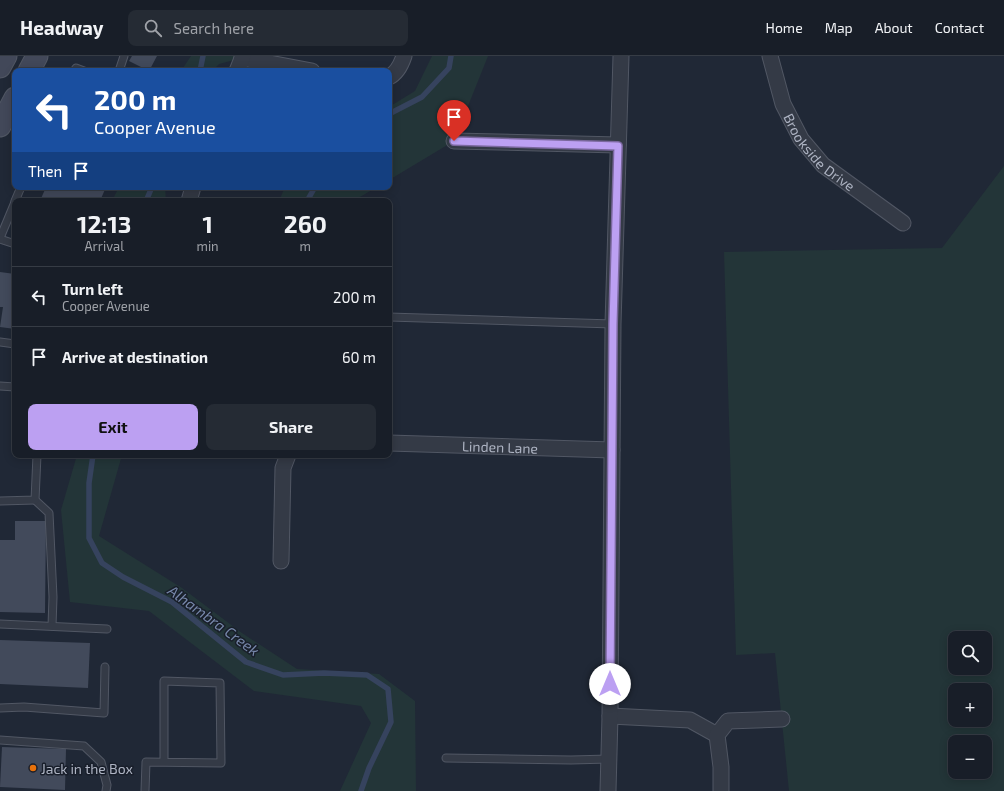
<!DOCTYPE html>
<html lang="en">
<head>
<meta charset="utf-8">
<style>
  :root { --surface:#181e28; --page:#252b34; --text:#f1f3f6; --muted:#9fa2a8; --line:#363c45; --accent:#bca0f2 }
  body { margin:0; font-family:"Exo 2",sans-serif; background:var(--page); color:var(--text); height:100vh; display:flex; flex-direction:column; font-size:15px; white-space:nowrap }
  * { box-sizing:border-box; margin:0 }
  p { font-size:13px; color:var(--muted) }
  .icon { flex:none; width:22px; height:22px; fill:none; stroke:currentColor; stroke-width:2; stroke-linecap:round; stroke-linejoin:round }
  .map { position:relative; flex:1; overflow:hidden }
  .panel { position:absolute; left:12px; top:142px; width:380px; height:260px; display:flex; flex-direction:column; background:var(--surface); border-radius:8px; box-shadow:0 2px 10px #0003,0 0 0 1px var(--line) }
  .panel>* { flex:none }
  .banner { position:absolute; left:12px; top:12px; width:380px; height:122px; border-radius:8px; box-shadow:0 2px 10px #0003,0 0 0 1px var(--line); background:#1a4fa0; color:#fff; overflow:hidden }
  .tools { position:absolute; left:948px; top:575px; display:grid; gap:8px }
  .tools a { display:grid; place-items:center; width:44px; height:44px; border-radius:8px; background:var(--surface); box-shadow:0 2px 10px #0003,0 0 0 1px var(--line); font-size:20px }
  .pin { position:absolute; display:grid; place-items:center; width:34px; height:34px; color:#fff; margin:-41px -17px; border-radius:50% 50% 50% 0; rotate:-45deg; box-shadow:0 0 4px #0007 }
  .pin .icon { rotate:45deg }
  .me { position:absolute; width:44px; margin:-22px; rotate:0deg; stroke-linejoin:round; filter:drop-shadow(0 0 3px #0008) }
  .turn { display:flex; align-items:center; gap:14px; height:84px; padding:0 16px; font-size:18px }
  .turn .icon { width:52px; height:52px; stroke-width:2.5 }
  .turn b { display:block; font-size:28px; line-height:34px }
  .then { display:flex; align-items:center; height:38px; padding:0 16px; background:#0003; gap:8px; font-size:15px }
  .eta { display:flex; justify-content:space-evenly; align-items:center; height:68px; text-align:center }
  .eta b { font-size:24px; font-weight:700; line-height:28px }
  .primary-button { display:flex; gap:8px; margin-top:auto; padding:8px 16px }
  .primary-button a { flex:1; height:46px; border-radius:8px; background:var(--accent); color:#111; font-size:16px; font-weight:700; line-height:46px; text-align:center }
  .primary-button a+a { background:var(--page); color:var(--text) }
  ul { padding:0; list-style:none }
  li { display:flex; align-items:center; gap:12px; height:60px; padding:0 16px; border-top:1px solid var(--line) }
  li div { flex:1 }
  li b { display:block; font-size:15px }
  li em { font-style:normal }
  header { display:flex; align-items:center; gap:24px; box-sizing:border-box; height:56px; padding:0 20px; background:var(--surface); border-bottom:1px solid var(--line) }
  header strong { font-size:19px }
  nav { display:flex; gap:22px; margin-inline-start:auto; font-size:14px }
  .search { width:280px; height:36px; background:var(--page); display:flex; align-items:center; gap:10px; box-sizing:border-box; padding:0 14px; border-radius:8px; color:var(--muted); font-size:15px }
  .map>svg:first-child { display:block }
</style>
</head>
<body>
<header>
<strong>Headway</strong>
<div class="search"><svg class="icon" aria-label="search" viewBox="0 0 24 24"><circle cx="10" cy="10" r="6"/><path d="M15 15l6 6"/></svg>Search here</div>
<nav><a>Home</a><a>Map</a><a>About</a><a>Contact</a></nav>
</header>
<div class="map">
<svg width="1004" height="735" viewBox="0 0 1004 735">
  <rect width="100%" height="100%" fill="#202836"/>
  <g fill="#233538" fill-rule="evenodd">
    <polygon points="191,0 243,0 242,2 219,8 212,15 181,15"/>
    <polygon points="432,0 488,0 454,85 389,124 389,51 415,35"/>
    <path d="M1004,110V735H789L775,597L736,599L724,196L942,192ZM955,582H985V612H955ZM955,634H985V664H955ZM955,686H985V716H955Z"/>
    <polygon points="119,131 165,131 166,145 112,145"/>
    <polygon points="285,131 377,131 353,145 279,145"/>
    <polygon points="77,399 122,399 99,480 182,532 242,577 297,613 379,618 415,645 416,735 340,735 371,667 361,650 254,635 149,555 70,546 61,454"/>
  </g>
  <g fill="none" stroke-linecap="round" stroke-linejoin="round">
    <g stroke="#36435e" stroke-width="5.5">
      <polyline points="200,15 203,0"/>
      <polyline points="389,58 422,41 449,12 451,0"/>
      <polyline points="146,145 152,131"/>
      <polyline points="307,145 315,131"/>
      <polyline points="93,399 89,427 89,482 102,507 123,521 172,546 246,606 283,619 324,617 367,619 388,633 391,666 369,712 361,735"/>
    </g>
  </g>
  <g fill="#424a5b">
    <polygon points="132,0 157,0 149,15 129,5"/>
    <polygon points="46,131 106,131 100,145 40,145"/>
    <polygon points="0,216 15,218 15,273 0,271 3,251 0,251"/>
    <polygon points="15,465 46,465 45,557 0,556 0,484 15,484"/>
    <polygon points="0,584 90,587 88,632 0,628"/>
    <polygon points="2,691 66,693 65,734 0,731"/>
  </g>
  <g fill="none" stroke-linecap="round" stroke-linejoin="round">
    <defs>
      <g id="lane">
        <polyline points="74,15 76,12 84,15"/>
        <polyline points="119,15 124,0"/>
        <polyline points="15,145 21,131"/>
        <polyline points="0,182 15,146"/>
        <polyline points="0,183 15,188"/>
        <polyline points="389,261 613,268"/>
        <polyline points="0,286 15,288"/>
        <polyline points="0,330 15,331"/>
        <polyline points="35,444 49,457 53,541 52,570"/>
        <polyline points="0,445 35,444 37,399"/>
        <polyline points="0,568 107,573"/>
        <polyline points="0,652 24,651 104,657 105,611"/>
        <polyline points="0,684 84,690 101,706 107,729 106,735"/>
        <polyline points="446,702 571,704 609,703"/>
        <polyline points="145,735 146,706 221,707 220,627 164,625 164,706"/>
      </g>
      <g id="street">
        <path id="s1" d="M770,0L783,48L801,83L823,109L903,167"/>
        <polyline points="242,2 312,15"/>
        <polyline points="237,15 243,0"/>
        <path d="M389,21C397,17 401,9 404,0"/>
        <polyline points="454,85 618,89"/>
        <polyline points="189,145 193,131"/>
        <path id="s2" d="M389,387L612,394"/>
        <polyline points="281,505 283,412 288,399"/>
        <polyline points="610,660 690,664 717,679"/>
        <polyline points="608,735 610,660 613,268 621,0"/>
        <polyline points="721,735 721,711 717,679 728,665 782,663"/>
      </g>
      <g id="secondary">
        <polyline points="0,11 6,0"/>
        <polyline points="29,15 37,0"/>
        <polyline points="0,70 15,42"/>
      </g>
    </defs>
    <use href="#lane" stroke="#515764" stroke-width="9"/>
    <use href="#street" stroke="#515764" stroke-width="17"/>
    <use href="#secondary" stroke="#515764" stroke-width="23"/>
    <use href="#lane" stroke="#343a46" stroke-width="7"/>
    <use href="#street" stroke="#343a46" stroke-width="15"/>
    <use href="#secondary" stroke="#424859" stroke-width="21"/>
  </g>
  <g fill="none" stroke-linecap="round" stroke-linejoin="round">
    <defs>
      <polyline id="route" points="454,85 618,90 613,268 610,628"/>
    </defs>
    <use href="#route" stroke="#7a689d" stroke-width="10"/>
    <use href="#route" stroke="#bca0f2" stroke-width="7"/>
  </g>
  <circle fill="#e8710a" stroke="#191f2b" stroke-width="1.5" cx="33" cy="712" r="4"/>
  <g text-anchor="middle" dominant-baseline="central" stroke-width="3" stroke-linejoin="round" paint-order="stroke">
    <g font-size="14" fill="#aeb4c3" stroke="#191f2b">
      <text stroke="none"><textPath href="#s1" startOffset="111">Brookside Drive</textPath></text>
      <text stroke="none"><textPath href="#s2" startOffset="111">Linden Lane</textPath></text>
    </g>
    <g font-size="14" fill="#aeb4c3" stroke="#191f2b" text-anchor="start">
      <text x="41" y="712">Jack in the Box</text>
    </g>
    <g font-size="15" font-style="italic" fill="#78a" stroke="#191f2b">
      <text transform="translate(214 564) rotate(36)">Alhambra Creek</text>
    </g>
  </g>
</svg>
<div class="tools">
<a><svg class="icon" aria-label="search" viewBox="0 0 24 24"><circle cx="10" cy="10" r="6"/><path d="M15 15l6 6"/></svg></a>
<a>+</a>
<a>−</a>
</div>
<div class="pin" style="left:454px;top:85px;background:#d93025"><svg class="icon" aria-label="arrive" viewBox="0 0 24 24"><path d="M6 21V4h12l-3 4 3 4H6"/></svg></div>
<svg class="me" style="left:610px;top:628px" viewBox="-20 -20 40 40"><circle r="19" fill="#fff"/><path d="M0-13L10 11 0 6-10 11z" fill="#bca0f2"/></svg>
<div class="banner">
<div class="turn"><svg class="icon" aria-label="left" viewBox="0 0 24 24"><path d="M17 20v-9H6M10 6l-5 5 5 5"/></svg><div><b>200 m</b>Cooper Avenue</div></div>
<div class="then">Then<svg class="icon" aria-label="arrive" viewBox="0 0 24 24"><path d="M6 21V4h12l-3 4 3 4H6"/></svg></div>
</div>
<section class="panel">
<div class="eta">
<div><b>12:13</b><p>Arrival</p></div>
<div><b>1</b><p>min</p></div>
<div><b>260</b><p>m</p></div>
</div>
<ul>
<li><svg class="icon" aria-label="left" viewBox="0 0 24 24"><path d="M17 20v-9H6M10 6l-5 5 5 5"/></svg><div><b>Turn left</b><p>Cooper Avenue</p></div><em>200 m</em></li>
<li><svg class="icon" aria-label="arrive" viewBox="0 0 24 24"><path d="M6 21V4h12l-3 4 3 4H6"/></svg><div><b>Arrive at destination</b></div><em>60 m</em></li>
</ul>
<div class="primary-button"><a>Exit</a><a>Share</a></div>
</section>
</div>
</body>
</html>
